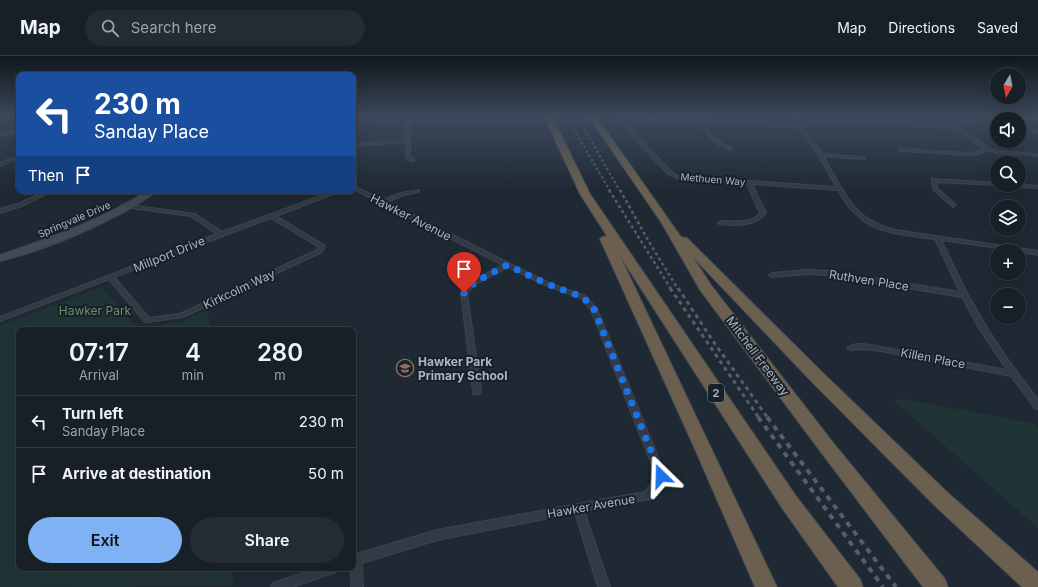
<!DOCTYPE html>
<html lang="en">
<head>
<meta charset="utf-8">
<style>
  :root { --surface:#171f27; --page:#242c33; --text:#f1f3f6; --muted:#9ea2a7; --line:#363d44; --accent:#7eb2f5 }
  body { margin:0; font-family:Inter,sans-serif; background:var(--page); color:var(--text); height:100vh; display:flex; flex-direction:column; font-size:15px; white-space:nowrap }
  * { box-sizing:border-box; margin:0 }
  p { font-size:13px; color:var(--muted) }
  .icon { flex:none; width:22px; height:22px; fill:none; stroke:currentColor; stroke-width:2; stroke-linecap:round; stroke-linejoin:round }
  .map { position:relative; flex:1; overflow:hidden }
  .drawer { position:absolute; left:16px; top:271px; width:340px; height:244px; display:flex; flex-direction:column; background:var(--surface); border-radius:8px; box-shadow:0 4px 16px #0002,0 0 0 1px var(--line) }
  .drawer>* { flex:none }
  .hud { position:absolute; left:16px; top:16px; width:340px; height:122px; border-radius:8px; box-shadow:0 4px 16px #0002,0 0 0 1px var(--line); background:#1a4fa0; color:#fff; overflow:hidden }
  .needle { width:26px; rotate:190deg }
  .tools { position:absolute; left:990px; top:12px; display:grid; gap:8px }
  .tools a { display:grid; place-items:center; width:36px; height:36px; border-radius:50%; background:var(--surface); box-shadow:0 4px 16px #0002,0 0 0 1px var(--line); font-size:20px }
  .pin { position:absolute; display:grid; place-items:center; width:34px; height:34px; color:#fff; margin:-41px -17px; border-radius:50% 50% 50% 0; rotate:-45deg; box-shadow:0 0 4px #0007 }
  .pin .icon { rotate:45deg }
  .me { position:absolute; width:44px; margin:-22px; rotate:338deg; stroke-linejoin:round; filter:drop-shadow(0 0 3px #0008) }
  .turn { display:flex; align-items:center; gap:14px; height:84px; padding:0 12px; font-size:18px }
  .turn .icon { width:52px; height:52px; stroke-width:2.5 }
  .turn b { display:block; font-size:28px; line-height:34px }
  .then { display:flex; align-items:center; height:38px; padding:0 12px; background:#0003; gap:8px; font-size:15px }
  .eta { display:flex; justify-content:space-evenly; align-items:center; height:68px; text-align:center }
  .eta b { font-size:24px; font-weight:600; line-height:28px }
  .cta { display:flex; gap:8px; margin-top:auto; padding:8px 12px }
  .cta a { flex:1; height:46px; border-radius:24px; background:var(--accent); color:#111; font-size:16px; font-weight:600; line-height:46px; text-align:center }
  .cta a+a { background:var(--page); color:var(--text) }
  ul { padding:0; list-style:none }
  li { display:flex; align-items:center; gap:12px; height:52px; padding:0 12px; border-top:1px solid var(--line) }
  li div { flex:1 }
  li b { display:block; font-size:15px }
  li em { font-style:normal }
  header { display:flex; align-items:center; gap:24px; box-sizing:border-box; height:56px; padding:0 20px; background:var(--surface); border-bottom:1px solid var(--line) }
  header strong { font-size:19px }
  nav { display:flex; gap:22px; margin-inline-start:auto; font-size:14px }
  .search { width:280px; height:36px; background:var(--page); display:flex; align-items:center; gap:10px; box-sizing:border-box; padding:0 14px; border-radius:22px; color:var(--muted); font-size:15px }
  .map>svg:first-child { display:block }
</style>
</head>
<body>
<header>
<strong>Map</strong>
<div class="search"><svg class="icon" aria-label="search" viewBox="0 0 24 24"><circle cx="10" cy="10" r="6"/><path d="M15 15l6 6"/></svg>Search here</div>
<nav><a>Map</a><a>Directions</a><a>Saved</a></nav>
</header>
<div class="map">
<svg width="1038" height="531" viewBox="0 0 1038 531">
  <rect width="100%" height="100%" fill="#1f2934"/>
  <g fill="#213435">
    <polygon points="101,231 136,271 180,266 208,253 210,274 19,274 19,512 232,512 234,530 0,531 0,270"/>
    <polygon points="904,343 1036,368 1038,371 1038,472 893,344"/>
  </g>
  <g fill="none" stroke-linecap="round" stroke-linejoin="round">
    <defs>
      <g id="street">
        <path d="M633,60L795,69L790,60H794L822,98L864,101V103H862L823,100L841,132L843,133V134C856,157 869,167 895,174L1038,195V199L1019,196V195L941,184L968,239L987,272L1006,301L1038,344V353L1035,352L1011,320L881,295L864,293L851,294L847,292C855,285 871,289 881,291L1007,314L979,272L962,241L828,219L807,218L772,221L769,219L772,217L807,214L828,215L960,236L935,183C890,177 862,178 838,134L752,128L766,157C756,170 734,170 719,168L718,167L721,165C733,165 752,168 760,157L747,128L677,122L668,118L618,64L622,61ZM631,62L701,66C707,82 715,88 730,94L732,93V92C717,85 711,82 705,66L797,71L819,100L836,131L678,120L672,116L622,64Z"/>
        <polygon points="408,62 410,63 410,101 414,103 414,105 410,105 406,101 406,86 353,90 353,88 406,84 406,63"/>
        <polygon points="876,65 956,70 989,92 998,95 1038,98 1038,100 998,97 987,94 979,98 968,99 902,95 900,95 900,93 968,97 976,96 984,93 955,72 875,67 874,66"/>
        <polygon points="19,74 19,76 0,80 0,78"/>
        <rect x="1033" y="74" width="5" height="2"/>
        <polygon points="12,102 16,103 0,110 0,107"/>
        <polygon points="932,123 997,127 997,129 999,129 997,129 937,126 937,132 956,149 953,151 933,133"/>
        <polygon points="1019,128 1038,130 1038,132 1005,130 1003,129"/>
        <polygon points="353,130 383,144 401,137 419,134 419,136 404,139 387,146 549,227 585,240 597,253 666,420 651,443 584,455 610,531 598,531 575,457 437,484 362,507 363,531 351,531 351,512 353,512 353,499 437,474 578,448 645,436 656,420 591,254 581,242 545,229 508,211 477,227 467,237 481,336 480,338 474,338 473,336 461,237 473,225 503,209 353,133"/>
        <polygon points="46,135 52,135 22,150 0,157 0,153 18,148"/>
        <path d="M334,135H341L276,160L324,189L325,190L322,196L183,261L147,266H145L109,223L0,265V261L217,178L191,160L124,151L122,150V148L195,158L222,176ZM271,162L319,191L317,194L180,258L149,262L114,221Z"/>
        <polygon points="317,512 337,512 336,516 293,531 271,531 273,527"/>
      </g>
      <path id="secondary" d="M147,135H156C149,142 139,147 131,152C91,174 44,194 0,205V199C51,182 101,164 147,135Z"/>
      <polygon id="primary" points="1006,60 1038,60 1038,64 1009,62"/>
      <g id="highway">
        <polygon points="544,60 552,60 590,138 796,440 860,523 863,531 838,531 782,452 620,200 777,531 755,531 694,391 600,183 602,181 607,180 580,138"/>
        <polygon points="588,60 596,60 681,181 687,182 822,316 947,436 1038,516 1038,531 1022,531 933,448 810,324 693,201 711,229 835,389 945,523 948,531 923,531 823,399 700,234 661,166"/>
      </g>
    </defs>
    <use href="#street" stroke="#3c444e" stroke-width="2"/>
    <use href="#secondary" stroke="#3c444e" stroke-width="2"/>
    <use href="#primary" stroke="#3c444e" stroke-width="2"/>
    <use href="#highway" stroke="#3d464f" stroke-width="2"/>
    <use href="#street" fill="#323b45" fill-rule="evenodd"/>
    <use href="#secondary" fill="#404a58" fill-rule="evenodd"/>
    <use href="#primary" fill="#505a65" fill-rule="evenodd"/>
    <use href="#highway" fill="#6b5f4f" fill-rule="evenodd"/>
    <g stroke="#545f6c" stroke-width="2" stroke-dasharray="2.5 2.5" stroke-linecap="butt">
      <polyline points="566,60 610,135"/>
      <polyline points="577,60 620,135"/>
    </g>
    <g stroke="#545f6c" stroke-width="2.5" stroke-dasharray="3 3" stroke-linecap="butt">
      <polyline points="609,134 671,233"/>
      <polyline points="620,134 649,186 678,233"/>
    </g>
    <g stroke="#545f6c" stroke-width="3" stroke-dasharray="4 4" stroke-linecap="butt">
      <polyline points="670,232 759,362"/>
      <polyline points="678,232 715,288 768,362"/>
    </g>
    <g stroke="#545f6c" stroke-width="4" stroke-dasharray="5.5 5.5" stroke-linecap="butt">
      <polyline points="758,361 883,531"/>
      <polyline points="767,361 896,531"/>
    </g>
  </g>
  <linearGradient id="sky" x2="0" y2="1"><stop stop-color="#11171d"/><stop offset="0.45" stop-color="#3c495c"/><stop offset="1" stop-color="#3c495c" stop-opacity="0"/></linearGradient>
  <rect width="1038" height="134" fill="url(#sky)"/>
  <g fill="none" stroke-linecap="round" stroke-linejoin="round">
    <polyline stroke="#1a73e8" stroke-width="7" stroke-dasharray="0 12.6" points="464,237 475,226 507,209 547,228 583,241 594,253 661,420"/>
  </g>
  <defs>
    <symbol id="school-ring" viewBox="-11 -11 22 22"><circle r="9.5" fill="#182029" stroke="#8d6e63" stroke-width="1.5"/><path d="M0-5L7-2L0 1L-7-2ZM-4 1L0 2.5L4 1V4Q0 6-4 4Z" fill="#8d6e63"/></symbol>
  </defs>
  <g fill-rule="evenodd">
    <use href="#school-ring" x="395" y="302" width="20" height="20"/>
  </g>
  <g text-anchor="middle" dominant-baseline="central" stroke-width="4" stroke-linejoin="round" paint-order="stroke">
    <g font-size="10" fill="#acb6c2" stroke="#182029">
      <text transform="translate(713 123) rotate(5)">Methuen Way</text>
      <text transform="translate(74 163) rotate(-23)">Springvale Drive</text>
    </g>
    <rect fill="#182029" stroke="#808994" stroke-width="1" x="708" y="328" width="16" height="18" rx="3"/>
    <g font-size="11" font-weight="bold" fill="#acb6c2">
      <text x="716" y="337">2</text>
    </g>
    <g font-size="12" fill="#acb6c2" stroke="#182029">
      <text transform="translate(411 161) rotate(27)">Hawker Avenue</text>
      <text transform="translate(169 198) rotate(-22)">Millport Drive</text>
      <text transform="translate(869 224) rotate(9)">Ruthven Place</text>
      <text transform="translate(239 233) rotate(-25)">Kirkcolm Way</text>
      <text transform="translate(758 300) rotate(53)">Mitchell Freeway</text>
      <text transform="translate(933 302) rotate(11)">Killen Place</text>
      <text transform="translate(591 450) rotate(-10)">Hawker Avenue</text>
    </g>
    <g font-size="12" fill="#65926d" stroke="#182029">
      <text x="95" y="254">Hawker Park</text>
    </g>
    <g font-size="12" font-weight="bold" fill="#acb6c2" stroke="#182029" text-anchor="start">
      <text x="418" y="305">Hawker Park<tspan x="418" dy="14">Primary School</tspan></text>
    </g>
  </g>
</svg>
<div class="tools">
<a><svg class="needle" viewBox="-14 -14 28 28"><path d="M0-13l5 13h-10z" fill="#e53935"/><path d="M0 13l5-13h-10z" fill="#9ea2a7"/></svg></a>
<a><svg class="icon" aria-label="sound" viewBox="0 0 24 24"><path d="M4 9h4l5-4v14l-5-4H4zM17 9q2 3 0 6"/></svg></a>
<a><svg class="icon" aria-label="search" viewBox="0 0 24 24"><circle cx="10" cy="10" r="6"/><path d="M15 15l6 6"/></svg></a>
<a><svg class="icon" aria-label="layers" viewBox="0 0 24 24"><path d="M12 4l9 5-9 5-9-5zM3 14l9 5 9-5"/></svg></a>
<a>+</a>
<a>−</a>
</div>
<div class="pin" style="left:464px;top:237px;background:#d93025"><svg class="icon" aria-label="arrive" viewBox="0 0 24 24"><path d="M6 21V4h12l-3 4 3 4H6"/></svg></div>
<svg class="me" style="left:661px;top:420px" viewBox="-20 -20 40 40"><path d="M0-17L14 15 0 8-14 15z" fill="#1a73e8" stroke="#fff" stroke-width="4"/></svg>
<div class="hud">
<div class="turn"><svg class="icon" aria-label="left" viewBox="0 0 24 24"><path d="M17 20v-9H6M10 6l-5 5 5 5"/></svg><div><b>230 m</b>Sanday Place</div></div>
<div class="then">Then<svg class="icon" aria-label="arrive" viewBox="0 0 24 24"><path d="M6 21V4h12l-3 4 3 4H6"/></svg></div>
</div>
<section class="drawer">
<div class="eta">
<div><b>07:17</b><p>Arrival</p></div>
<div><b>4</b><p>min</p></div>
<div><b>280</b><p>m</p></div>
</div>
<ul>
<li><svg class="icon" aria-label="left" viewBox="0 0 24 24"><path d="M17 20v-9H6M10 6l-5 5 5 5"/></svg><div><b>Turn left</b><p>Sanday Place</p></div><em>230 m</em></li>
<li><svg class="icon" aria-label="arrive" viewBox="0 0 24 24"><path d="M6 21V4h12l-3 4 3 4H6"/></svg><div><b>Arrive at destination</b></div><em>50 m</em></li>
</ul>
<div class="cta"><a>Exit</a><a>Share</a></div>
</section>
</div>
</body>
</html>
